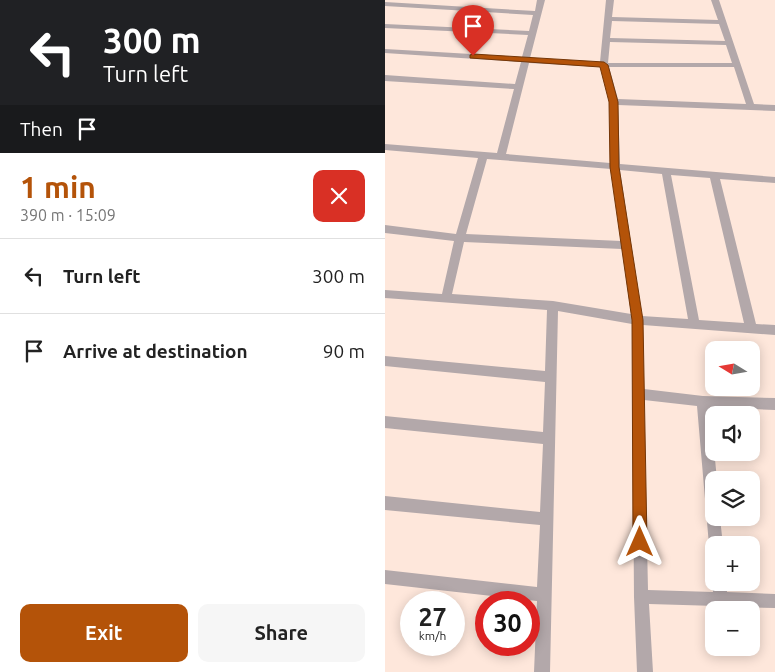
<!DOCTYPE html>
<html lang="en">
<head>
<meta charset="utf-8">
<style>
  :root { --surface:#fff; --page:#f6f6f6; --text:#222; --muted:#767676; --line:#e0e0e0; --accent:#b45309 }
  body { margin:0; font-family:Ubuntu,sans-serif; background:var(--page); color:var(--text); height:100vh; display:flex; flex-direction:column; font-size:19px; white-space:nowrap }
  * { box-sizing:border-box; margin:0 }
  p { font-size:16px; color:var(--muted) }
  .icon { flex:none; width:28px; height:28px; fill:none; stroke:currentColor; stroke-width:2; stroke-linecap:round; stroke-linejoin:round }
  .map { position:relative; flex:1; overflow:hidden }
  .drawer { display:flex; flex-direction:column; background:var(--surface); width:385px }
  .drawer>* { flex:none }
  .banner { background:#202124; color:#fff; overflow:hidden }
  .needle { width:32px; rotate:281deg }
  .tools { position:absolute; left:320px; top:341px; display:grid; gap:10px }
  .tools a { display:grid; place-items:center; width:55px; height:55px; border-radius:10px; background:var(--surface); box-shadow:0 2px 12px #0003; font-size:25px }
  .speed { position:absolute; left:15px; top:591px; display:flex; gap:10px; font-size:25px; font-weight:700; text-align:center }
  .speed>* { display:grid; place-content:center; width:65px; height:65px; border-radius:50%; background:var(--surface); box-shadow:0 2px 12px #0003; line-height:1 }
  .speed small { font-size:12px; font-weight:400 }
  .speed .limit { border:8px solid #d22; background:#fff; color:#111 }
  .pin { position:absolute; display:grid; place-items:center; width:42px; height:42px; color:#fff; margin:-51px -21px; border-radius:50% 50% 50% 0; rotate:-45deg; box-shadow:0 0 5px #0007 }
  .pin .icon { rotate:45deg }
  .me { position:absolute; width:55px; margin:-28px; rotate:0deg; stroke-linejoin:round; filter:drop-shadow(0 0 4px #0008) }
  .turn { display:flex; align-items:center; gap:18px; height:105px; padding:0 20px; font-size:22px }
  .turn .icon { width:65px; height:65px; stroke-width:2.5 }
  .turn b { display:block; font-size:35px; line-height:42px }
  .then { display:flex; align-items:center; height:48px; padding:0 20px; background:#0003; gap:10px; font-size:19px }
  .round { display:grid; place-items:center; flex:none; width:52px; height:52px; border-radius:10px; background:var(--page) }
  .headline { display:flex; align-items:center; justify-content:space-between; height:85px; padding:0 20px }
  h1 { font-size:30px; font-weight:700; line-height:38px; color:var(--accent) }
  .action { display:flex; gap:10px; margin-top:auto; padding:10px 20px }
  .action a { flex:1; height:58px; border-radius:10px; background:var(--accent); color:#fff; font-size:20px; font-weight:700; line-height:58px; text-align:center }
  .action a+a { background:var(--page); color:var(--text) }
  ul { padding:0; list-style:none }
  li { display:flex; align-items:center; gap:15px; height:75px; padding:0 20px; border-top:1px solid var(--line) }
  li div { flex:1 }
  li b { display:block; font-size:19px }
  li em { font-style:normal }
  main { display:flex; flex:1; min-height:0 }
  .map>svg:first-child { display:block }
</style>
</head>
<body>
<main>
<section class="drawer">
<div class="banner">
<div class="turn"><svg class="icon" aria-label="left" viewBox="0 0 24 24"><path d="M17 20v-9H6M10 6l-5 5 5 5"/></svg><div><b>300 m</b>Turn left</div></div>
<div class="then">Then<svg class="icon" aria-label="arrive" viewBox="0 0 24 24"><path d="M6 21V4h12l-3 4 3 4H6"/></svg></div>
</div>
<div class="headline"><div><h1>1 min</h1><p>390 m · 15:09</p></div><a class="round" style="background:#d93025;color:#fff"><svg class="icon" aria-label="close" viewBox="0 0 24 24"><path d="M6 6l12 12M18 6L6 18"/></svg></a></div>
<ul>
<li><svg class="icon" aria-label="left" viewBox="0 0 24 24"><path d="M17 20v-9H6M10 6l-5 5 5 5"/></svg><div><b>Turn left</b></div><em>300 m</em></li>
<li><svg class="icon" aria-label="arrive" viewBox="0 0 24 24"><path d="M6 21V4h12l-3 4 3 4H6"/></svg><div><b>Arrive at destination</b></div><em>90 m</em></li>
</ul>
<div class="action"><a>Exit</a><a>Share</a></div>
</section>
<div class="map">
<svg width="390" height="672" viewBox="0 0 390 672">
  <rect width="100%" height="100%" fill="#fee7db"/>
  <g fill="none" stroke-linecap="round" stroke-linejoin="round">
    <path fill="#b3a8aa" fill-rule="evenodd" d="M152,0H160L145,58L215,62L221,0H229L227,17L333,20L326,0H334L369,104L390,105V111L233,105L235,164L390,177V183L335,179L371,324L390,325V335L258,325L259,389L318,396L390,398V410L325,407L332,480H329V518H335L338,545H329V551L324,545L312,406L259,400L263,590L328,592L327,582L329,578V582H341L342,592L390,594V608L340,607L336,608L332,606L264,604L268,672H252L249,597L247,324L173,311L165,672H149L152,601L0,584V570L152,587L155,525L0,510V496L155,512L158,444L0,428V416L158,432L160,382L0,366V356L160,371L162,310L0,298V290L57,294L69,241L0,233V225L71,234L93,158L0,150V144L112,153L129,89L0,81V75L130,84L136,62L0,53V49L137,57L143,35L0,28V24L144,31L148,15L0,6V2L150,11ZM227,21L334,24L340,41L225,38ZM225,42L341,45L347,63H223ZM144,63L216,67L225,102V163L121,154ZM224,67H349L361,104L233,99ZM102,159L226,169L236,241L81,234ZM235,170L277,174L303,319L257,316ZM286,175L325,178L359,323L314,320ZM79,242L237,249L246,314L168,301L67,294Z"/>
  </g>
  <polygon fill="#b45309" stroke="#753606" points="88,54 219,62 223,65 233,102 234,167 258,320 262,542 260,546 255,548 250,546 248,542 247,320 225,167 224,102 215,67 85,58 85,55"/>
</svg>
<div class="tools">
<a><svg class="needle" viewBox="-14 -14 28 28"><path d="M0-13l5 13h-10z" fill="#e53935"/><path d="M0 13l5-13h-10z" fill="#767676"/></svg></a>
<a><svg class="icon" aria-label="sound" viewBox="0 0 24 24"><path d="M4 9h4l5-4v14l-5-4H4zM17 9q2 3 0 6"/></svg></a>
<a><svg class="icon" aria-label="layers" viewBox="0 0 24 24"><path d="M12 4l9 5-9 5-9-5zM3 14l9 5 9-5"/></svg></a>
<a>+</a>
<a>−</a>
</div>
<div class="speed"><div>27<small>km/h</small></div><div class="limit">30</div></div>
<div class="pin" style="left:88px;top:56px;background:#d93025"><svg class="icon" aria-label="arrive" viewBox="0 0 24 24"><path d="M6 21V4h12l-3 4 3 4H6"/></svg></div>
<svg class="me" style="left:255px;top:542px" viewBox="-20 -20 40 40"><path d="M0-17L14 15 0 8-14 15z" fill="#b45309" stroke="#fff" stroke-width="4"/></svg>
</div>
</main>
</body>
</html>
